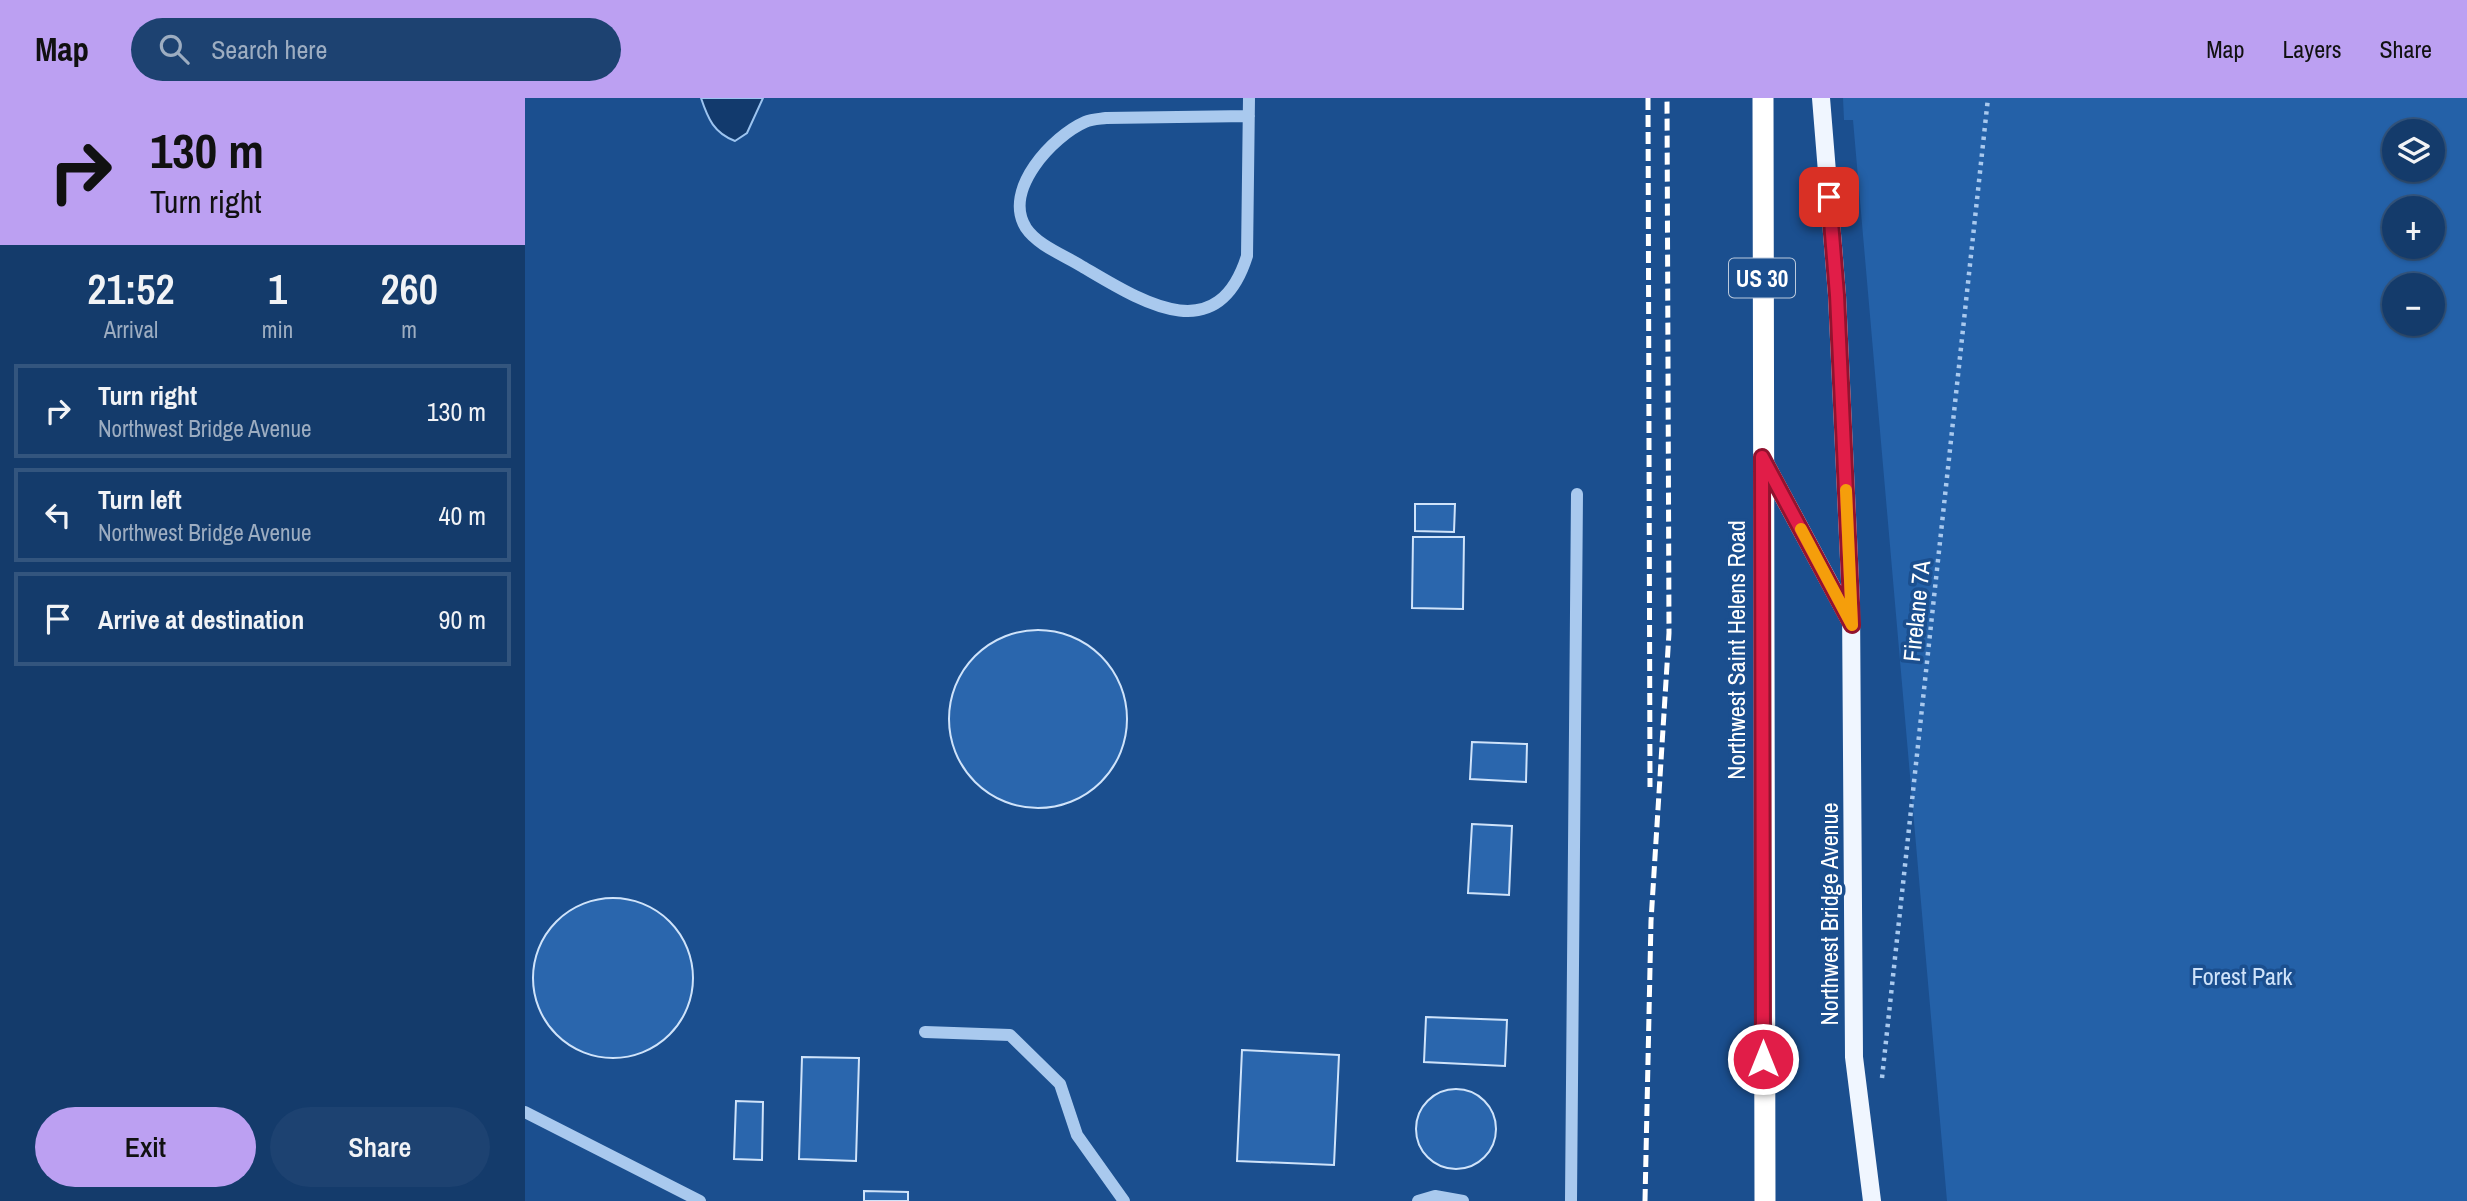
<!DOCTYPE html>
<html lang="en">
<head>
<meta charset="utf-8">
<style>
  :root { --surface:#143b6b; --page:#1d4271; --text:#f1f3f6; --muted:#9dadc1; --line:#33557e; --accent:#bca0f2 }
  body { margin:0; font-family:"Archivo Narrow",sans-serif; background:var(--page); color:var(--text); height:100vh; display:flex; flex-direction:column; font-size:26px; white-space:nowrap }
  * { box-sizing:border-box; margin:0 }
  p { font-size:23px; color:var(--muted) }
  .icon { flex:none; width:38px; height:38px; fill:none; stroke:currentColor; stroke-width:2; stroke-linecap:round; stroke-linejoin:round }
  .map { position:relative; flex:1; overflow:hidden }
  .panel { display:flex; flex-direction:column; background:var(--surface); width:525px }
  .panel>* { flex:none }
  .banner { background:#bca0f2; color:#111; overflow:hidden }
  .buttons { position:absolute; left:1857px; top:21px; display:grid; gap:14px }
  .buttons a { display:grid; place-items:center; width:63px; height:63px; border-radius:50%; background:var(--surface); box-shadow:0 2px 5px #0004,0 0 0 2px var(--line); font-size:35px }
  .pin { position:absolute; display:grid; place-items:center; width:60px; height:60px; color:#fff; margin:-30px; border-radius:14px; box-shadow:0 4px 10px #0006 }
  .me { position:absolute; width:77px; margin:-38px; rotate:0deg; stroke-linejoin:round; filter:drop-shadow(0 0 5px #0008) }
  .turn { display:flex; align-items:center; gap:24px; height:147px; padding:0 35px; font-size:32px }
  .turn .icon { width:91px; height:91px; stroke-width:2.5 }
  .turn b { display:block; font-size:49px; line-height:60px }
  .eta { display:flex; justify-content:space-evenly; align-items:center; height:119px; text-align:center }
  .eta b { font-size:42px; font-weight:600; line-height:49px }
  .action { display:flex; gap:14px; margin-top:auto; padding:14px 35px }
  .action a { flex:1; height:80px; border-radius:42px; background:var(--accent); color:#111; font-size:28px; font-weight:600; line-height:80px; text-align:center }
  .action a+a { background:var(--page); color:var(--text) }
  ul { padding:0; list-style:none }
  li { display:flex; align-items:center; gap:21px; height:94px; margin:0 14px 10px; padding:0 21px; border:4px solid var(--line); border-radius:0px }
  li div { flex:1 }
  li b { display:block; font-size:26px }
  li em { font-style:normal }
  header { display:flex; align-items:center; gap:42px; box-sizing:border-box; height:98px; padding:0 35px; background:var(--accent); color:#111 }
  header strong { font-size:33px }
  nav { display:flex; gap:38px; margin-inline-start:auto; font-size:24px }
  .search { width:490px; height:63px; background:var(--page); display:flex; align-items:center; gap:18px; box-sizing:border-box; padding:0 24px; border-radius:38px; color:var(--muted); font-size:26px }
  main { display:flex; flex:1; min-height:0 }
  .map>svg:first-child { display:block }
</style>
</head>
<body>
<header>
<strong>Map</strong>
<div class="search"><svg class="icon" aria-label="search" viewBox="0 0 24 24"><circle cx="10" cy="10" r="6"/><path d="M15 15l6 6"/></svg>Search here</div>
<nav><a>Map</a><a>Layers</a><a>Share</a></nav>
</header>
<main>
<section class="panel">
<div class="banner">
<div class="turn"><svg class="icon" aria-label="right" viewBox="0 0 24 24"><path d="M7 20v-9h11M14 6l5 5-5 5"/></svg><div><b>130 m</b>Turn right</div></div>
</div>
<div class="eta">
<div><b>21:52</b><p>Arrival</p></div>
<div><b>1</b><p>min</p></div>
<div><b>260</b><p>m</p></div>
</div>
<ul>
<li><svg class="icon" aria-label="right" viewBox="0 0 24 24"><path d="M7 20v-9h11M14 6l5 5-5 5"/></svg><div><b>Turn right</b><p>Northwest Bridge Avenue</p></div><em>130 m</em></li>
<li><svg class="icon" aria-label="left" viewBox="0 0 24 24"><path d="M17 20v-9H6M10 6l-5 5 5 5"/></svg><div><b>Turn left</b><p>Northwest Bridge Avenue</p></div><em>40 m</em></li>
<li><svg class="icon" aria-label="arrive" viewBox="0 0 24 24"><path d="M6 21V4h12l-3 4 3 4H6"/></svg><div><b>Arrive at destination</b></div><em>90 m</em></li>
</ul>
<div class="action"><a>Exit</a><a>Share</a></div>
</section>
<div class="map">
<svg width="1942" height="1103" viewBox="0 0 1942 1103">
  <rect width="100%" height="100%" fill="#1b4f8f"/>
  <path fill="#2461a8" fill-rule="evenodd" d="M1318,0H1942V1103H1422L1328,22H1319ZM1869,33H1908V72H1869ZM1869,110H1908V149H1869ZM1869,187H1908V226H1869Z"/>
  <path fill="#123a6d" stroke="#9cc4f0" stroke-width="2" d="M176,0H238L222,35L210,43C189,35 183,21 176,0Z"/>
  <g fill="#2a66ad" stroke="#cfe3fa" stroke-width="2">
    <polygon points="890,406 930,406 929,434 890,433"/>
    <polygon points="888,439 939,439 938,511 887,510"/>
    <circle cx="513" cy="621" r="89"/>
    <polygon points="947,644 1002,646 1001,684 945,681"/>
    <polygon points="947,726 987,728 984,797 943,795"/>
    <circle cx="88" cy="880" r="80"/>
    <polygon points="901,919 982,922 980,968 899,964"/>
    <polygon points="717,952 814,957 809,1067 712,1063"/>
    <polygon points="277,959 334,960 331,1063 274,1061"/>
    <circle cx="931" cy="1031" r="40"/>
    <polygon points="211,1003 238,1004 237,1062 209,1061"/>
    <polygon points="339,1093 383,1094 383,1103 339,1103"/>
  </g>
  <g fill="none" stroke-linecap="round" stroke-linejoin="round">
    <polyline stroke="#a9c9ee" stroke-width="4.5" stroke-dasharray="3.5 5" stroke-linecap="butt" points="1357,980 1463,0"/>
    <g stroke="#a9c9ee" stroke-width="12">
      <path d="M724,18L581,20C574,21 567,21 560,24C528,38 477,92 501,130C513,148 541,158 558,169C616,203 692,253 722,158L724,0"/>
      <polyline points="400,934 485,937 535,986 552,1037 599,1103"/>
      <polyline points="0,1014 175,1103"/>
      <polyline points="893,1103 910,1098 938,1103"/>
      <polyline points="1046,1103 1052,396"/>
    </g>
    <g stroke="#f0f6ff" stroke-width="18">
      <polyline points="1296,0 1312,197 1326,505 1329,959 1347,1103"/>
      <polyline points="1238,361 1324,521"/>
    </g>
    <polyline stroke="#fff" stroke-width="21" points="1238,0 1240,1103"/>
    <g stroke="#fff" stroke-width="5" stroke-dasharray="12 5" stroke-linecap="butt">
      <polyline points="1123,0 1125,689"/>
      <polyline points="1120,1103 1126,823 1144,535 1142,0"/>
    </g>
  </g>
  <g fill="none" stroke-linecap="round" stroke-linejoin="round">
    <defs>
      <polyline id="route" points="1238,961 1237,359 1327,527 1312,197 1304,99"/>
    </defs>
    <use href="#route" stroke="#92132f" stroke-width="18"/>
    <use href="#route" stroke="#e11d48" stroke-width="12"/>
    <polyline stroke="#f59e0b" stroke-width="12" points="1276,431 1327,527 1321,392"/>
  </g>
  <g text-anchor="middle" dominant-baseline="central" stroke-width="7" stroke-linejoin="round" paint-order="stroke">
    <rect fill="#1b4f8f" stroke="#bbcadd" stroke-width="2" x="1204" y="160.5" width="66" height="39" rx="5"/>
    <g font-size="23" font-weight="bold" fill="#fff">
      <text x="1237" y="180">US 30</text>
    </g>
    <g font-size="24" fill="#fff" stroke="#1b4f8f">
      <text transform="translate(1391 513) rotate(-84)">Firelane 7A</text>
      <text transform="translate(1211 552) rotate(-90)">Northwest Saint Helens Road</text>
      <text transform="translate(1304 816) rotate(-90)">Northwest Bridge Avenue</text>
    </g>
    <g font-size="24" fill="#cfe3fa" stroke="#1b4f8f">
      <text x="1717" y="878">Forest Park</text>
    </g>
  </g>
</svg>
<div class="buttons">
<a><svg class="icon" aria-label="layers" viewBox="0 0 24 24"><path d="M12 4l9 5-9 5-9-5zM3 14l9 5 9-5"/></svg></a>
<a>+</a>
<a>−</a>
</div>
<div class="pin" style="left:1304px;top:99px;background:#d93025"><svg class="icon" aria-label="arrive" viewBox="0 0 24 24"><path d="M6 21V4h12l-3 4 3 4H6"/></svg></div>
<svg class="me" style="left:1238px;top:961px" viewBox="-20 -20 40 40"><circle r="17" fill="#e11d48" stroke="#fff" stroke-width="3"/><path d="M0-11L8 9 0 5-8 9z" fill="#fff"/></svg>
</div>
</main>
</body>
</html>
